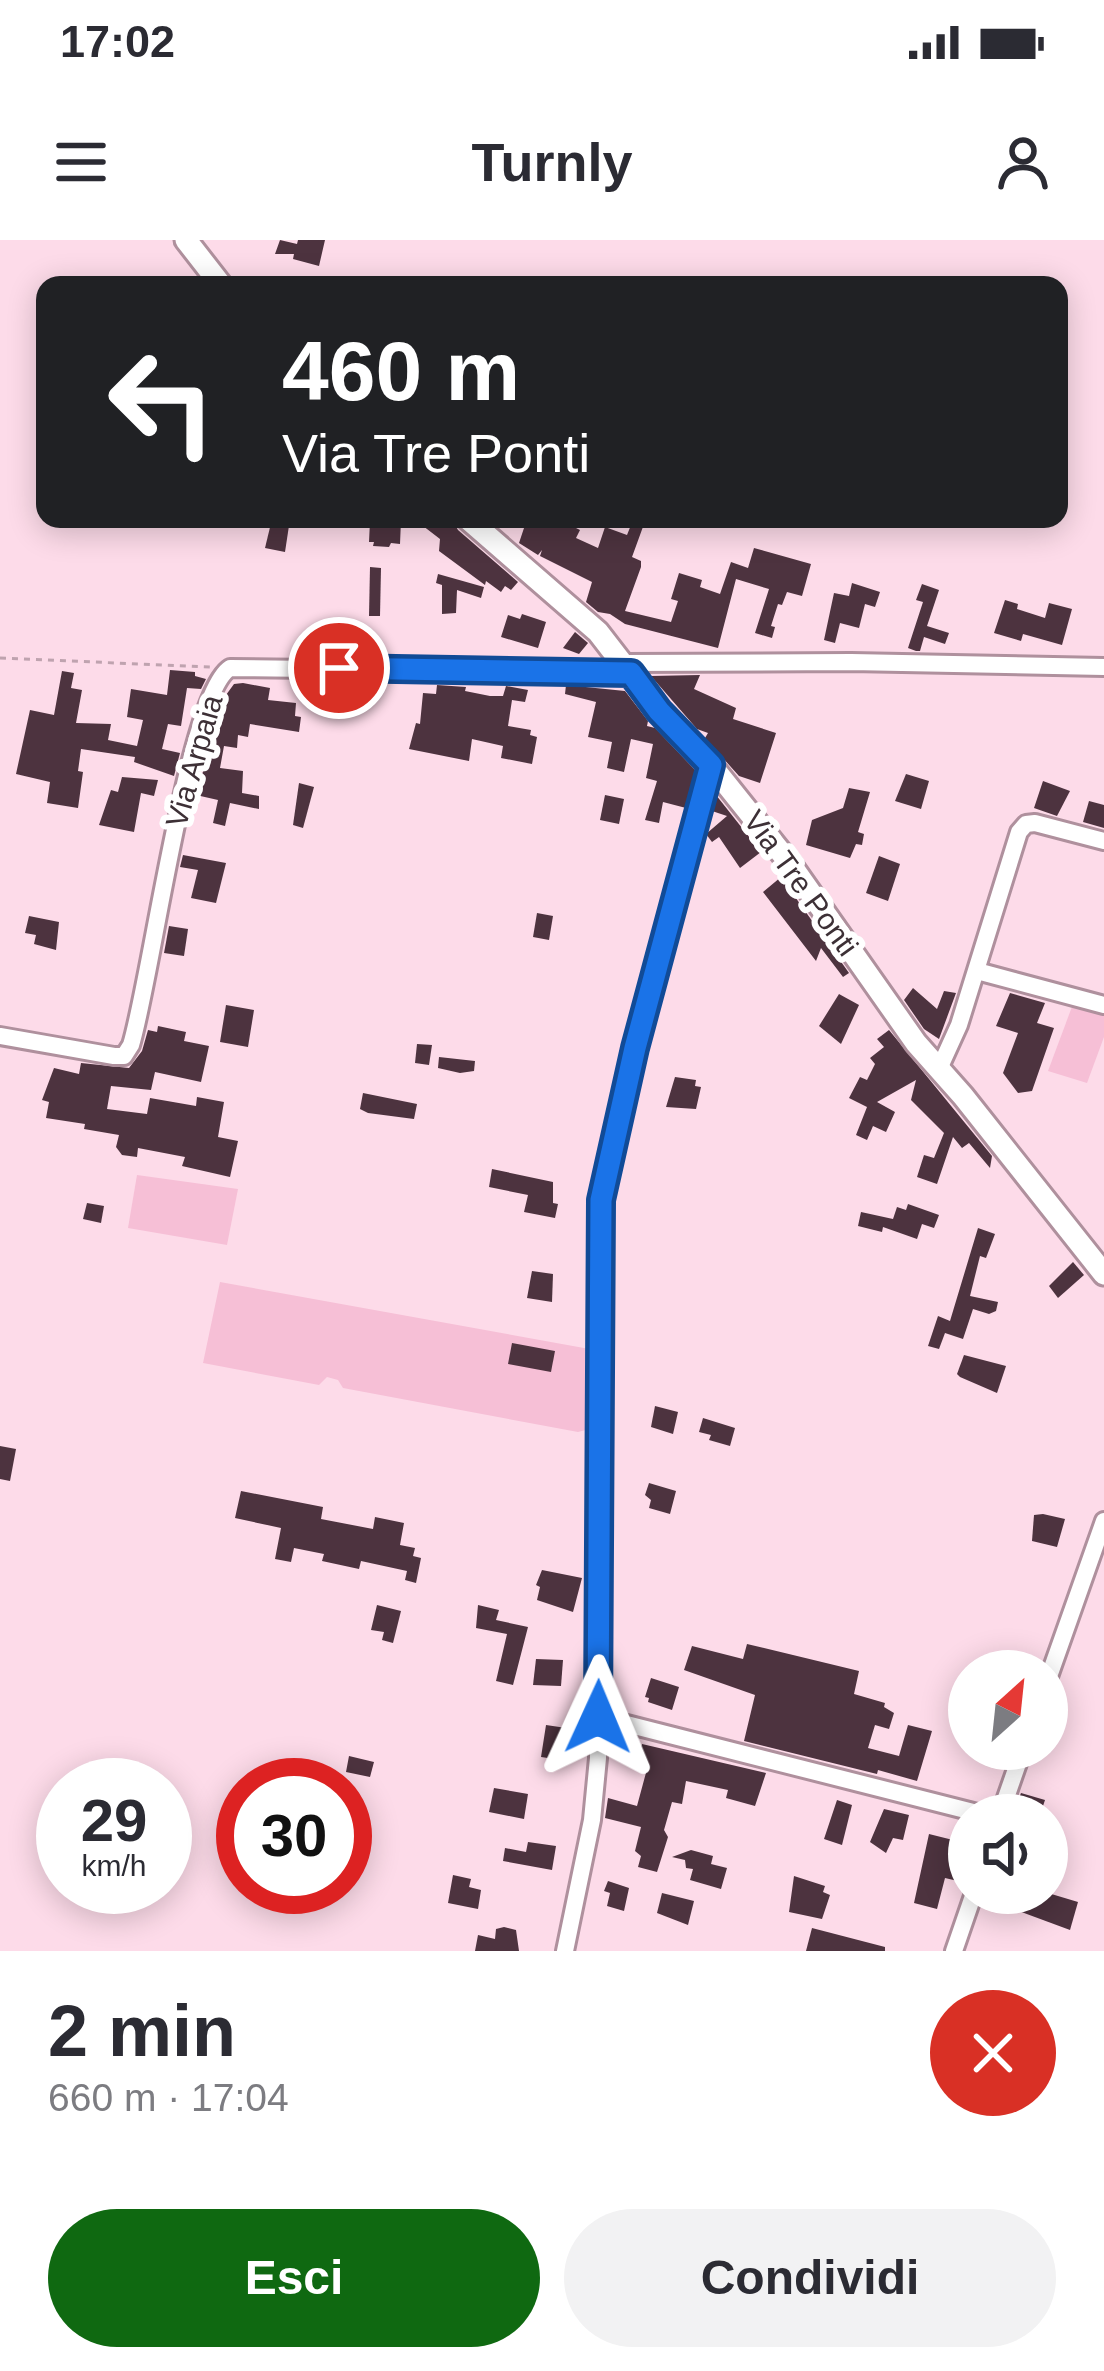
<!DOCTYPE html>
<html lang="it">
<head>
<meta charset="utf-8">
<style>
  :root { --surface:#fff; --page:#f2f2f3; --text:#2b2b33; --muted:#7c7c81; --accent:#0f6911 }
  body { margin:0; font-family:Helvetica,sans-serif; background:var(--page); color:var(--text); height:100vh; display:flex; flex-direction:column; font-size:45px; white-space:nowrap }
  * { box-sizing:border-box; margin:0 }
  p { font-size:39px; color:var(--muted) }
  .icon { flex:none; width:66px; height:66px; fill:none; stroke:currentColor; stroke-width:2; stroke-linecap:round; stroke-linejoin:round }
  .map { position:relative; height:1711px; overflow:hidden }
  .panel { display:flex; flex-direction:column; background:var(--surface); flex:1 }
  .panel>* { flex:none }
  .guide { position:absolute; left:36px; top:36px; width:1032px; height:252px; border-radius:24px; box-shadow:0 6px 30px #0003; background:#202124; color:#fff; overflow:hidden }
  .needle { width:78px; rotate:27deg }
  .fabs { position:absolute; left:948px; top:1410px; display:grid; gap:24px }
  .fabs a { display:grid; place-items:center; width:120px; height:120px; border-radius:50%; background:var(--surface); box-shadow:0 6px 30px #0003; font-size:60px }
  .speed { position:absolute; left:36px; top:1518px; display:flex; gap:24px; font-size:60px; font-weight:700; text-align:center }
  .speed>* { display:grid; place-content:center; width:156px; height:156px; border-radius:50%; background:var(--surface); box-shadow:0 6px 30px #0003; line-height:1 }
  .speed small { font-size:30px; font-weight:400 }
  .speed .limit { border:18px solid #d22; background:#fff; color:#111 }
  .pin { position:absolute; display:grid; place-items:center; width:102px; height:102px; color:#fff; margin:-51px; border:6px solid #fff; border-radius:50%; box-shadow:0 3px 12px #0007 }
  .me { position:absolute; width:132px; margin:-66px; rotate:1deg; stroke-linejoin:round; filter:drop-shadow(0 0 9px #0008) }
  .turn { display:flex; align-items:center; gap:42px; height:252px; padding:0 48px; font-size:54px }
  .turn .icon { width:156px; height:156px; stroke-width:2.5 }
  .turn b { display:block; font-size:84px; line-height:102px }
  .round { display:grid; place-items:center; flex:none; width:126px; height:126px; border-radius:63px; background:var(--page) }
  .overview { display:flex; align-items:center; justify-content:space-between; height:204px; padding:0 48px }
  h1 { font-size:72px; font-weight:700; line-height:90px }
  .cta { display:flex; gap:24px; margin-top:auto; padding:24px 48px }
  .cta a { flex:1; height:138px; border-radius:72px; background:var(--accent); color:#fff; font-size:48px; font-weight:700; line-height:138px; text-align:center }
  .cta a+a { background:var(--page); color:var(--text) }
  .status { display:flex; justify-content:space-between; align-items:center; height:84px; padding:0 60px; background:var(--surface); direction:ltr }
  .status svg { height:33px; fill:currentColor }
  header { display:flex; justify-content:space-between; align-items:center; height:156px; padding:0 48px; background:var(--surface); font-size:54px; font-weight:700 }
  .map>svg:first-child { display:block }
</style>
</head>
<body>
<div class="status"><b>17:02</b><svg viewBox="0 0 49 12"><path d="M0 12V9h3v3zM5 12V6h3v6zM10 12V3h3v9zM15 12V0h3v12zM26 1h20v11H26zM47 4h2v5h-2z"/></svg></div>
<header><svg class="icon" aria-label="menu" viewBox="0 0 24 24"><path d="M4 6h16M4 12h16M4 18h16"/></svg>Turnly<svg class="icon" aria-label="person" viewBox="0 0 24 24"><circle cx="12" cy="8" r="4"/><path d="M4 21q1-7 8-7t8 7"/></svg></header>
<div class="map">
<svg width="1104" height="1711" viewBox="0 0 1104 1711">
  <rect width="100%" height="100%" fill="#fddbe9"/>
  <g fill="#f6bfd6">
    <polygon points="1073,764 1104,773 1104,797 1087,843 1048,831"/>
    <polygon points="137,935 238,949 227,1005 128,988"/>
    <polygon points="220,1042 595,1110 593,1188 578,1192 343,1148 338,1140 327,1137 319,1145 203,1123"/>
  </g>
  <g fill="#4d333f">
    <polygon points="280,0 297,4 298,0 325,0 319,26 293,19 294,14 275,14"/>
    <polygon points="272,279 290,279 285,312 265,308"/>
    <polygon points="381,279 401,280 400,304 391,303 389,307 373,306 374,302 369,302 370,281"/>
    <polygon points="414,279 452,279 458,290 518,342 511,350 505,346 501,352 486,341 485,345 439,311 440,299"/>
    <polygon points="527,279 576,279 574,287 580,290 576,298 598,308 605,287 627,295 633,280 644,284 632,317 641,321 641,327 625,371 671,382 678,361 671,359 679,333 702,340 700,347 720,354 731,322 748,328 754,308 811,324 802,356 787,352 782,365 778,364 771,386 775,387 772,398 755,393 769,349 736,339 718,408 625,384 610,374 598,372 586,362 592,342 540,316 542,310 538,315 519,303"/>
    <polygon points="370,327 381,328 380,376 369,376"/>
    <polygon points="438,334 484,347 481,358 457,350 456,373 442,374 442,345 436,343"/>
    <polygon points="852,343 880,352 875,367 865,364 859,388 840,383 835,403 824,400 834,353 849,356"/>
    <polygon points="922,344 939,350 927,386 949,393 945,404 924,397 920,411 916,411 908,408 923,362 916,360"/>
    <polygon points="1005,360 1018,364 1017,369 1045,378 1049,363 1072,369 1062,405 1023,394 1021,401 994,393"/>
    <polygon points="522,374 546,382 538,408 501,397 508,375 520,379"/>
    <polygon points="575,392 588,403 579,414 563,408"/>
    <polygon points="170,430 195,432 195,436 206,439 201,449 187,448 181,486 168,484 162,509 180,513 174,536 134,522 135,517 81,509 78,531 83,532 78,568 47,563 50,542 16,534 30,470 54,475 62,431 74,433 71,448 82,450 76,483 111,484 108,500 137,506 143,480 127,477 131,449 167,455"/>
    <polygon points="700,435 694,449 736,468 733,479 776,493 760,543 739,536 705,498 708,493 697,489 651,436"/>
    <polygon points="243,443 270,448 268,460 296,463 295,476 301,477 299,492 250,484 248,497 238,495 237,508 224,506 220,528 243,531 242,553 259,556 259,569 230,563 225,586 213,583 218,560 196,555 226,455 234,444"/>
    <polygon points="437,445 466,447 465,451 490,456 503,456 506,446 528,450 525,462 512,460 508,486 531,490 530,495 537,497 532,524 501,518 503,506 472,499 469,521 409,509 416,483 420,484 423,453 436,454"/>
    <polygon points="566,445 625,451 648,481 647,486 655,488 696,531 686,568 663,562 659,583 645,580 657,541 646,538 653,504 631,499 624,532 607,528 612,502 588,497 596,462 565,454"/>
    <polygon points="906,534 929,541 921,569 895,561"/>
    <polygon points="122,537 158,540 154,556 141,553 134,592 99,585 111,550 118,552"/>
    <polygon points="1043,541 1070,551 1057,576 1034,568"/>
    <polygon points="299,543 314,547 303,588 293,585"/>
    <polygon points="849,548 870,552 858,592 864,594 862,605 856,604 850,618 806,605 812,580 843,568"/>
    <polygon points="605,555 624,559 619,584 600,580"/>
    <polygon points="716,555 761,612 740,628 719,597 712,602 706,594 727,576 712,571"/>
    <polygon points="1089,561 1104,565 1104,588 1083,582"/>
    <polygon points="183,615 226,623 216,663 191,658 198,630 180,627"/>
    <polygon points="879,616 900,624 888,661 866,653"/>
    <polygon points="781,637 849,733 843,737 821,708 816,721 763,652"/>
    <polygon points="537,673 553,676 549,700 533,697"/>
    <polygon points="29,676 59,682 56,710 34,704 36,695 25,693"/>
    <polygon points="169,686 188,689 184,716 164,713"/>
    <polygon points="913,748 937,769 944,751 956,753 939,799 924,789 904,760"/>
    <polygon points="1010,753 1045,763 1037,783 1054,788 1032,851 1018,853 1003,833 1018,793 996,786"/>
    <polygon points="839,754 859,765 841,804 819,786"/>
    <polygon points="226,765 254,770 248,807 220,802"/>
    <polygon points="158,786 186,792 184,801 209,806 201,842 155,832 151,850 111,846 107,869 147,874 150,858 196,866 197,857 224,862 218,897 238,901 230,937 182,926 185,917 138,908 137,917 122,915 116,907 119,895 84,889 85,884 46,878 49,862 42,860 54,828 79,834 81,823 129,828 142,811 148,790 157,792"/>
    <polygon points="889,790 992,916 990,928 969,903 962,908 953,897 937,944 917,937 924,915 934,918 944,893 911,860 916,840 877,862 895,872 886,892 873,886 867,900 856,895 867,867 849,858 860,837 867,840 875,824 870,818 884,807 877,799"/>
    <polygon points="417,804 432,805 429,825 415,823"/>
    <polygon points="439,817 475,821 474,831 460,833 438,828"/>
    <polygon points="675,837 696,840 695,846 701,847 696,869 666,867"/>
    <polygon points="363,853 417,864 414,879 368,873 360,869"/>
    <polygon points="492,929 553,942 553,963 558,964 555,978 524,972 528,955 489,947"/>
    <polygon points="87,963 104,966 101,983 83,979"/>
    <polygon points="908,964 939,975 934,988 922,984 917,999 883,987 882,992 858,986 861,972 893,979 897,967 906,970"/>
    <polygon points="978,988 995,994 986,1018 980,1016 970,1056 998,1062 996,1071 989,1074 973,1069 963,1099 945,1093 939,1109 928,1106 938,1076 950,1081"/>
    <polygon points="1073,1022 1084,1035 1058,1058 1049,1046"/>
    <polygon points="532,1031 553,1034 552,1062 527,1058"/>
    <polygon points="512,1103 555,1111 551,1132 508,1124"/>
    <polygon points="964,1115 1006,1126 997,1153 960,1137 957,1134"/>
    <polygon points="655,1166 678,1172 673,1194 651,1187"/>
    <polygon points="703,1178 735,1188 730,1206 709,1200 711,1195 699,1192"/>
    <polygon points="0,1206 16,1209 10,1241 0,1239"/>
    <polygon points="649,1243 676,1251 670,1274 649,1268 651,1260 645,1255"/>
    <polygon points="241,1251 323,1267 321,1279 373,1289 375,1277 404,1283 400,1305 415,1308 413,1316 421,1318 416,1343 405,1340 407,1331 361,1321 359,1329 322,1321 324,1314 294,1308 291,1322 275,1319 281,1288 235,1278"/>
    <polygon points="1043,1274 1065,1279 1057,1307 1032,1301 1034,1275"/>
    <polygon points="542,1330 582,1338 573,1372 537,1360 540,1347 536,1345"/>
    <polygon points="377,1365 401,1371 393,1403 382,1400 384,1392 371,1390"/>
    <polygon points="478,1365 499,1370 496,1380 528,1387 513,1445 496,1441 507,1394 476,1388"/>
    <polygon points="747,1404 859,1431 854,1454 885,1463 884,1467 894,1473 889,1489 875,1485 868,1508 899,1516 908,1485 932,1491 917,1541 878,1530 877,1534 744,1501 755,1455 684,1430 692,1406 743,1419"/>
    <polygon points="536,1419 563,1420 561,1446 533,1445"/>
    <polygon points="651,1438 679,1447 672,1470 648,1462 649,1458 645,1457"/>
    <polygon points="546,1485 573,1489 569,1521 541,1517"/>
    <polygon points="642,1504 766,1533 755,1566 726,1558 728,1550 686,1541 682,1564 672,1562 664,1590 668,1597 657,1632 638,1627 641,1616 635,1611 641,1587 605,1578 608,1558 637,1566 647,1529 635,1526"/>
    <polygon points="349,1516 374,1522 370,1537 346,1532"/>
    <polygon points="494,1548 528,1554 524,1579 489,1572"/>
    <polygon points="1021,1553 1045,1560 1041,1572 1017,1564"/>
    <polygon points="837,1560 852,1565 842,1605 824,1599"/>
    <polygon points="884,1569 909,1575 903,1600 893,1598 886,1613 870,1602"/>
    <polygon points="929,1594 969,1604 962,1642 945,1638 937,1669 914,1663"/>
    <polygon points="528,1602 556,1606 552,1630 503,1621 505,1608 526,1612"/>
    <polygon points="691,1610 713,1616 711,1624 727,1628 721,1649 690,1640 693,1629 686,1628 685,1620 672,1617"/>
    <polygon points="453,1635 471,1639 469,1647 481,1650 478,1669 448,1663"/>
    <polygon points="794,1636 825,1646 823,1652 830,1655 822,1679 789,1672"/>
    <polygon points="608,1641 629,1648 624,1671 607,1666 610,1653 604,1651"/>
    <polygon points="662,1653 694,1661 688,1685 657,1673"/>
    <polygon points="1021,1653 1048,1653 1078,1662 1070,1690 1016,1670"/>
    <polygon points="504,1687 516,1690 519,1711 475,1711 478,1695 495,1699 496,1689"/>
    <polygon points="812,1688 885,1707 885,1711 806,1711"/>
  </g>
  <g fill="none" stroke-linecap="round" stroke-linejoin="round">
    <defs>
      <g id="street">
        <polyline points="623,423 851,422 1104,427"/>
        <polyline points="977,731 1104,765"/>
        <path d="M0,796L114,816H124L131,805C151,741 188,454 230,428L631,433"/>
        <polyline points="939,829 959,785 1019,592 1026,584 1035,583 1104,601"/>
        <polyline points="1047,1442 1104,1281"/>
        <polyline points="599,1477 985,1575"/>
        <polyline points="1000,1575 1023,1509"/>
        <polyline points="565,1711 592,1580 598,1518 601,960 635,808 711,525"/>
        <polyline points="954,1711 974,1653"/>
      </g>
      <g id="secondary">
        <polyline points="186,0 221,45"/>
        <polyline points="468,279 598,392 659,471 711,525 791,625 916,803 963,856 1104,1034"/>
      </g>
    </defs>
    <use href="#street" stroke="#af909d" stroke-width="22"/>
    <use href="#secondary" stroke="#af909d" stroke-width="27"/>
    <polyline stroke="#bfa3af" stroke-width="3" stroke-dasharray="6 6" stroke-linecap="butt" points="0,418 210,427"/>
    <use href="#street" stroke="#fff" stroke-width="16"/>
    <use href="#secondary" stroke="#fff" stroke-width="21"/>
  </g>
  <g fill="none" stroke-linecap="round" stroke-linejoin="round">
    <defs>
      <polyline id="route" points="339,428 631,433 659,471 711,525 635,808 601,960 598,1477"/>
    </defs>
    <use href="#route" stroke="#114b97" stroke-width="30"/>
    <use href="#route" stroke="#1a73e8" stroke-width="21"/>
  </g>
  <g text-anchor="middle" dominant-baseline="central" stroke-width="12" stroke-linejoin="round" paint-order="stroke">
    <g font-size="30" fill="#3d3036" stroke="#fff">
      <text transform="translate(194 521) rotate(-74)">Via Arpaia</text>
      <text transform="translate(801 643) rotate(54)">Via Tre Ponti</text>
    </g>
  </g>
</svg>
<div class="fabs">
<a><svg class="needle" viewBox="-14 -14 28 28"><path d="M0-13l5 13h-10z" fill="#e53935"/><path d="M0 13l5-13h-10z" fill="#7c7c81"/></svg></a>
<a><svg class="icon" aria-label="sound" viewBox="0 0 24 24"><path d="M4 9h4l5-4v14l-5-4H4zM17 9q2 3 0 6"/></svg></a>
</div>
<div class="speed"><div>29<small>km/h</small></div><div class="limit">30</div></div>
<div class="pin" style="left:339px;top:428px;background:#d93025"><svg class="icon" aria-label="arrive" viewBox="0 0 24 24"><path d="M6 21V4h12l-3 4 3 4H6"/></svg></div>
<svg class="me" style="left:598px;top:1477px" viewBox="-20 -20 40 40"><path d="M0-17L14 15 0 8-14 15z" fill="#1a73e8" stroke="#fff" stroke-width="4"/></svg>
<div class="guide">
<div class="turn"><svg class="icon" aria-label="left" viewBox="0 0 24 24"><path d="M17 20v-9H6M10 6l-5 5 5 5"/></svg><div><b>460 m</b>Via Tre Ponti</div></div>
</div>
</div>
<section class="panel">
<div class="overview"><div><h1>2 min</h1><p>660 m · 17:04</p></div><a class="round" style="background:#d93025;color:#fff"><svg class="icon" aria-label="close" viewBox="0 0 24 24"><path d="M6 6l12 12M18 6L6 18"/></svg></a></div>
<div class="cta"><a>Esci</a><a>Condividi</a></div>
</section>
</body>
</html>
